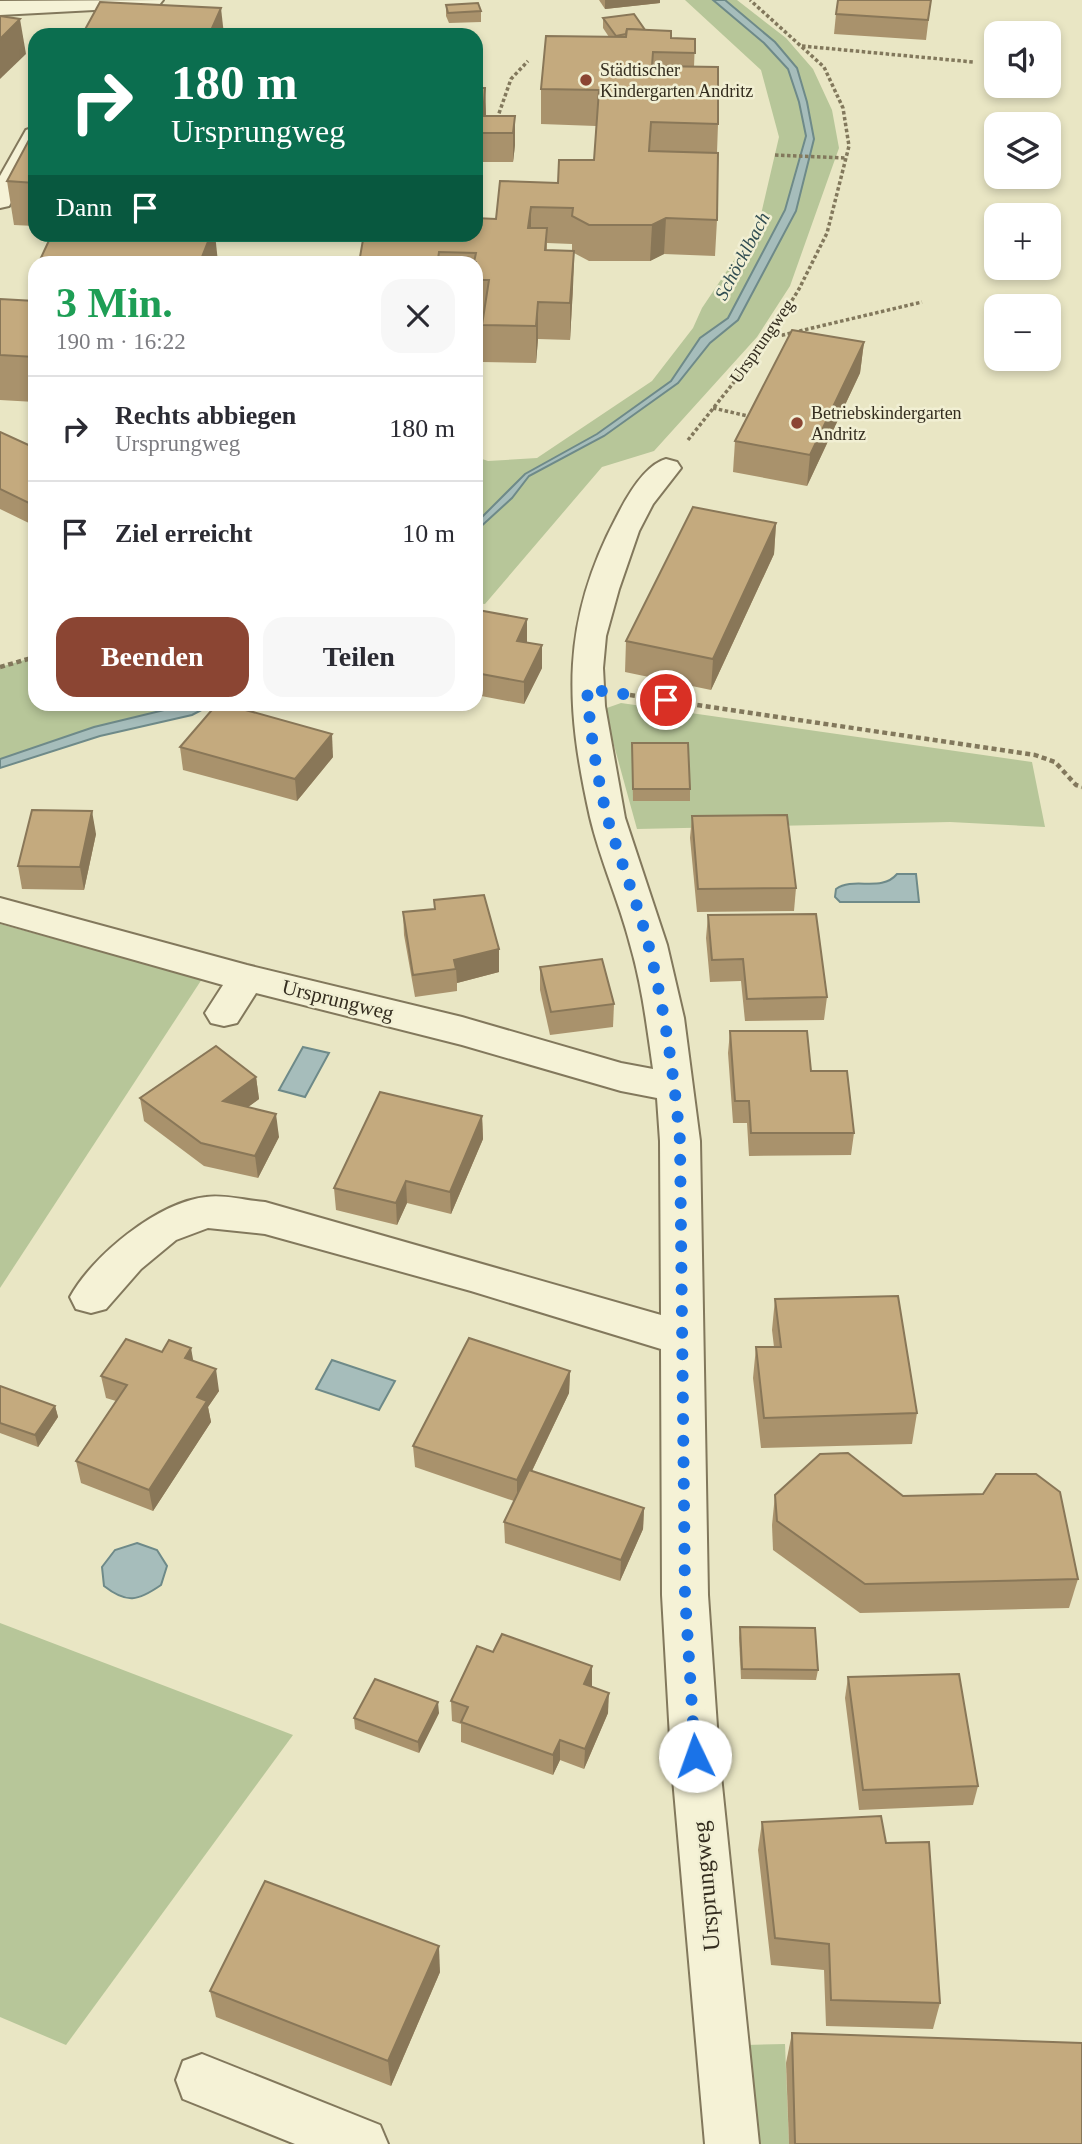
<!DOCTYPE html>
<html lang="de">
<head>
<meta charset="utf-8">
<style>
  :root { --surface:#fff; --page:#f7f7f7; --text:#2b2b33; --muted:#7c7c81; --line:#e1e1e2; --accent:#8b4533 }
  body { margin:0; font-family:"Times New Roman",serif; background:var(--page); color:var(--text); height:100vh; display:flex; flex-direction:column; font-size:26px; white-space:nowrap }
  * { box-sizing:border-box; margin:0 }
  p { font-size:23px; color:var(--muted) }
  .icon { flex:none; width:38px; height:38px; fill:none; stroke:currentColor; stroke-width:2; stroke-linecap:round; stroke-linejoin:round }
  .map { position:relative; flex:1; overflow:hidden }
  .panel { position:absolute; left:28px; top:256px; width:455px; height:455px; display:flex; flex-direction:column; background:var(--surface); border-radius:21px; box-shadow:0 4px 10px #0003 }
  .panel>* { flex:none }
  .top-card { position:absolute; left:28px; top:28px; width:455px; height:214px; border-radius:21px; box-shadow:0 4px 10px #0003; background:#0b6e4f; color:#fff; overflow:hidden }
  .controls { position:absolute; left:984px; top:21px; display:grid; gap:14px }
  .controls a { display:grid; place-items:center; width:77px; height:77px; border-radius:14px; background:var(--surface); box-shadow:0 4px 10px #0003; font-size:35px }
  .pin { position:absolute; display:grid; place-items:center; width:60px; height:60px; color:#fff; margin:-30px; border:4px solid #fff; border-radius:50%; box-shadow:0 2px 7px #0007 }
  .me { position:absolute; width:77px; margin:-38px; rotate:357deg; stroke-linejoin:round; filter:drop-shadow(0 0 5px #0008) }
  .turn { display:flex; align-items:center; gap:24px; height:147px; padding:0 28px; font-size:32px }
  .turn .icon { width:91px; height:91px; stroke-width:2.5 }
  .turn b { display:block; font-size:49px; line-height:60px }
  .then { display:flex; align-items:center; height:66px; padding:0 28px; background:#0003; gap:14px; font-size:26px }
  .round { display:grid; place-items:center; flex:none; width:74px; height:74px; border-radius:21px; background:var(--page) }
  .headline { display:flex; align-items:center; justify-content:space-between; height:119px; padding:0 28px }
  h1 { font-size:42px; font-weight:600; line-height:52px; color:#1e9e55 }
  .action { display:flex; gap:14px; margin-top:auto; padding:14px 28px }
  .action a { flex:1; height:80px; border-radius:21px; background:var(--accent); color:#fff; font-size:28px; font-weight:600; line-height:80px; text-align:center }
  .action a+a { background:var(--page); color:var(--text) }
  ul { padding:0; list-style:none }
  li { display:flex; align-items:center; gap:21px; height:105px; padding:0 28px; border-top:2px solid var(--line) }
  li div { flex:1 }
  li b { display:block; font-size:26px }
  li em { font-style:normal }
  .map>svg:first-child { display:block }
</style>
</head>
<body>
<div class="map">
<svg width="1082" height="2144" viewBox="0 0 1082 2144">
  <rect width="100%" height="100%" fill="#e9e6c4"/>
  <g fill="#b7c699">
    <polygon points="685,0 713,0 764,43 788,69 799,102 806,136 785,210 728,318 700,338 671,381 597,434 525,474 518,487 476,525 476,457 488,461 537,458 652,381 693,328 702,308 759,223 779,137 761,70"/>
    <polygon points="725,0 737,0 786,38 813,69 832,110 839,148 790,286 757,337 654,451 602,467 485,604 476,603 476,531 512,498 529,476 604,436 678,383 710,343 738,320 796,211 814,139 807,102 797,68 775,42"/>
    <polygon points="35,657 35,704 201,704 0,763 0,667"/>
    <polygon points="621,703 1032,762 1045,827 950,822 637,829 604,709"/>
    <polygon points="0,924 202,979 0,1288"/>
    <polygon points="0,1623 293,1735 66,2045 0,2017"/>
    <polygon points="785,2044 789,2144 758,2144 746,2045"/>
  </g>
  <g fill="#a6bdbb" stroke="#6e8a89" stroke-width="2">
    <polygon points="713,0 725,0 775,42 797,68 807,102 814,139 796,211 738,320 710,343 678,383 604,436 529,476 512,498 476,531 476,523 525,474 597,434 671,381 700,338 728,318 785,210 806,136 799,102 788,69 764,43"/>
    <polygon points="189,704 213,704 192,715 100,736 0,768 0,759 94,727"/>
    <path d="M897,874H916L919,902H840L835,897L836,889C854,876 881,893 897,874Z"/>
    <polygon points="303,1047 329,1053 305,1097 279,1090"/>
    <polygon points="332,1360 395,1381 379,1410 316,1389"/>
    <path d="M137,1543L157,1550L167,1566L161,1585C138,1601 127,1604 104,1586L102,1567L115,1550Z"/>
  </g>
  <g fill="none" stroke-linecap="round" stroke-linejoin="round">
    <defs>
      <g id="minor">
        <polygon points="163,0 159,5 151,7 0,15 0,1"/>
        <polygon points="35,127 35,159 9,206 0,208 0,176 26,130"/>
        <path d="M666,459L677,462L681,468L653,504L639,531L619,589L606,636L603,668L605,706L625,818L667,945L684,1018L700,1141L708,1595L719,1756L759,2144H705L671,1756L662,1595L661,1349L471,1291L265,1234L208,1228L176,1240L141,1269L106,1309L91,1313L76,1309L70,1297C92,1256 158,1202 206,1197C224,1194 247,1201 265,1202L661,1315L660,1141L657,1098L621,1091L462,1045L256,993L237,1023L224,1026L211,1023L205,1013L223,985L0,922V898L247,965L462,1017L621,1063L653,1069C647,1027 642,985 630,944C619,901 600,860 590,817C565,705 561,622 616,518C626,498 644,465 666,459Z"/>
        <polygon points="202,2054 380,2125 388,2144 295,2144 183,2099 176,2080 183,2061"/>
      </g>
    </defs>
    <use href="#minor" stroke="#82785c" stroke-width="4"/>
    <g stroke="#82785c" stroke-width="3.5" stroke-dasharray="3.5 2.5" stroke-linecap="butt">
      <polyline points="802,46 973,62"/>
      <polyline points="497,119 511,79 528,61"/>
      <polyline points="775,155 846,158"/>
      <polyline points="770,338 922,302"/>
      <polyline points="713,408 752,417"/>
      <polyline points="688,440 769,338 799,289 827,233 849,146 843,108 824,67 750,0"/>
    </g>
    <g stroke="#82785c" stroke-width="4.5" stroke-dasharray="5 3.5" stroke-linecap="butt">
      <polyline points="0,667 35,657"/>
      <polyline points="630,695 1035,755 1055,762 1076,785 1082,787"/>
    </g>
    <use href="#minor" fill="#f5f2d6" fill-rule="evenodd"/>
  </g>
  <g fill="#a9926c" fill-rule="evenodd">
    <polygon points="599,0 660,0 660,3 605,9"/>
    <polygon points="931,0 926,40 834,34 836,14"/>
    <polygon points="446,5 481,11 481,22 449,23 446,16"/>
    <path d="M603,18L671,38L695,39L694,67L718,124L717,153V220L715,256L664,254L650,261H589L574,253L573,287L570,340L538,339L536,363L482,362V325L483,317L476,316V262H361L360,257L496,219L558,183L594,160L596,126L541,124V89L609,37L603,28ZM547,243L572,244V251L547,250Z"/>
    <polygon points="476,88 485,88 486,116 515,116 515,145 513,162 476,162"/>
    <polygon points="35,140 35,226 14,225 7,181"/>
    <polygon points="0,299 35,301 35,402 0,400"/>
    <polygon points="864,342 860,373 807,486 733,472 735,441"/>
    <polygon points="0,432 35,448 35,526 0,509"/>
    <polygon points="776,523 774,554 711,690 625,672 626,641"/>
    <polygon points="476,614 527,642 542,668 524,704 476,695"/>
    <polygon points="632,743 690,789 690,801 633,801"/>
    <polygon points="180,747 333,757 297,801 183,770"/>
    <polygon points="692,816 796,888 794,911 697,912 690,838"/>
    <polygon points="96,834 84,890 22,889 18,866"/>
    <polygon points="403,912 499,972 457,983 457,991 415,997 404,935"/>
    <polygon points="708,915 827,997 824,1020 745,1021 741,981 710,982 706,938"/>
    <polygon points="540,967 614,1004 613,1027 550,1035 540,990"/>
    <polygon points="730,1031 811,1071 854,1133 851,1155 749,1156 747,1123 733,1123 728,1053"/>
    <polygon points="256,1077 259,1099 248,1107 279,1137 258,1178 204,1166 144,1121 140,1098"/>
    <polygon points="482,1116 483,1139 451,1214 407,1203 397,1225 336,1210 334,1188"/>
    <polygon points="775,1299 917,1413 912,1444 761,1448 753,1378 756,1347 774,1347 772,1330"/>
    <polygon points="162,1352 193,1361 219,1391 208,1407 211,1422 153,1511 81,1483 76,1461 116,1401 106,1398 101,1376"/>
    <polygon points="570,1371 569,1393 532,1471 644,1508 643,1529 620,1581 505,1543 504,1522 514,1501 415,1467 413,1446"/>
    <polygon points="0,1386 55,1406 58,1417 38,1447 0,1433"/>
    <polygon points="775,1495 903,1496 1078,1579 1069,1608 860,1613 773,1550 772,1525"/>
    <polygon points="740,1627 818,1670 816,1680 741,1679 739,1638"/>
    <polygon points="848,1677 978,1786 973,1805 859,1810 845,1698"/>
    <polygon points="592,1687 608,1713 584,1769 560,1760 553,1775 461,1742 461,1724 452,1721 451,1701"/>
    <polygon points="439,1713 419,1753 355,1729 354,1718"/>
    <polygon points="762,1822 886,1843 940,2003 933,2029 826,2026 824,1970 771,1965 758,1850"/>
    <polygon points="440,1972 391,2086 216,2017 210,1991"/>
    <polygon points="792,2033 1082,2144 789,2144 786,2063"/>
  </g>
  <g fill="#897758">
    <polygon points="605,0 660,0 660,3 605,9"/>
    <polygon points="221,8 224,35 209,35"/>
    <polygon points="20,19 26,54 0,79 0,39"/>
    <polygon points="485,88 486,117 483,116"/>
    <polygon points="515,116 515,145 513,162 513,133"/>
    <polygon points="531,207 531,243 528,228"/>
    <polygon points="666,218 664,254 650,261 652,225"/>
    <polygon points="211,234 215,234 218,262 200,262"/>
    <polygon points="574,251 573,287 570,340 570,303"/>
    <polygon points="538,302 538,339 536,363 536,326"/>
    <polygon points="864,342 860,373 807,486 810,455"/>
    <polygon points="776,523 774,554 711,690 713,659"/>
    <polygon points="527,619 527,642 517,663 517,641"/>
    <polygon points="542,645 542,668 524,704 524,682"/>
    <polygon points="332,734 333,757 297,801 295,779"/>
    <polygon points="92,811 96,834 84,890 80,867"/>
    <polygon points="499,949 499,972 457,983 456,969 454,960"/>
    <polygon points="256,1077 259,1099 226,1123 223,1101"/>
    <polygon points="276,1114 279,1137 258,1178 255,1156"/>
    <polygon points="482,1116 483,1139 451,1214 450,1192"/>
    <polygon points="406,1181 407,1203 397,1225 396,1203"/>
    <polygon points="191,1348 195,1370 185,1358"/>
    <polygon points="216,1369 219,1391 208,1407 211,1422 153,1511 149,1490 197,1397"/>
    <polygon points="570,1371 569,1393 517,1502 517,1480"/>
    <polygon points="55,1406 58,1417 38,1447 35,1435"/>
    <polygon points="644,1508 643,1529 620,1581 621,1560"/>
    <polygon points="592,1666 592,1686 584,1705 584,1684"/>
    <polygon points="609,1693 608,1713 584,1769 585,1749"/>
    <polygon points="438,1702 439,1713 419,1753 418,1742"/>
    <polygon points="560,1740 560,1760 553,1775 553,1755"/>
    <polygon points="439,1946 440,1972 391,2086 388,2061"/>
  </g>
  <g fill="#c4aa7e" stroke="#897758" stroke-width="2">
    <polygon points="838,0 931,0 928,20 836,14"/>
    <polygon points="100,2 221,8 209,35 82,35"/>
    <polygon points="478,3 481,11 448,13 446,5"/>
    <polygon points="634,14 645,30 627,29 626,34 616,36 603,18"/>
    <polygon points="0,16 20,19 0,39"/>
    <polygon points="627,29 671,31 671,38 695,39 695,53 653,52 652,66 718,67 718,124 651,122 649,151 718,153 717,220 666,218 652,225 589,225 572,216 573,208 531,207 528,228 547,228 545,250 574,251 570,303 538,302 536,326 482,325 489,280 476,280 476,262 474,262 476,253 439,252 438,259 442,259 442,262 388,262 389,258 360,257 364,234 476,234 476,218 496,219 500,181 558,183 559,160 594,160 599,90 541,89 546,36 626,37"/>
    <polygon points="476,88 485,88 483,116 515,116 513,133 476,133"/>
    <polygon points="29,140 35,140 35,183 7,181"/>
    <polygon points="52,234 211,234 200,262 39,262"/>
    <polygon points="0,299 35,301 35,357 0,355"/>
    <polygon points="792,330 864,342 810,455 735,441"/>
    <polygon points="0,432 35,448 35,506 0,489"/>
    <polygon points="693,507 776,523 713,659 626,641"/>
    <polygon points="478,610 527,619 517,641 542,645 524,682 476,673 476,614"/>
    <polygon points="217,704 224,704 332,734 295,779 180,747"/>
    <polygon points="632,743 688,743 690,789 633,789"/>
    <polygon points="32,810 92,811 80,867 18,866"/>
    <polygon points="787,815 796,888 698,889 692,816"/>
    <polygon points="484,895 499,949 454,960 456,969 413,975 403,912 435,909 434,900"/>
    <polygon points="816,914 827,997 747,999 743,959 712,960 708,915"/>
    <polygon points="602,959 614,1004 551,1012 540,967"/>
    <polygon points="730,1031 807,1031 811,1071 847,1071 854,1133 751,1133 749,1101 735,1101"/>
    <polygon points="216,1046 256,1077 223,1101 276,1114 255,1156 201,1143 140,1098"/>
    <polygon points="380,1092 482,1116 450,1192 406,1181 396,1203 334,1188"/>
    <polygon points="898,1296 917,1413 764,1418 756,1347 781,1347 775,1299"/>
    <polygon points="469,1338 570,1371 517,1480 413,1446"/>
    <polygon points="126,1339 162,1352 169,1340 191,1348 185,1358 216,1369 197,1397 207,1401 149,1490 76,1461 127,1385 101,1376"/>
    <polygon points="0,1386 55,1406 35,1435 0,1423"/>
    <polygon points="848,1453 903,1496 983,1494 996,1474 1036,1474 1060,1492 1078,1579 865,1584 777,1521 775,1495 820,1454"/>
    <polygon points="529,1470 644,1508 621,1560 504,1522"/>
    <polygon points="740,1627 815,1628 818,1670 742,1669"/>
    <polygon points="502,1634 592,1666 584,1684 609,1693 585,1749 560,1740 553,1755 461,1722 468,1707 451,1701 477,1646 493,1652"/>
    <polygon points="959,1674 978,1786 863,1790 848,1677"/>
    <polygon points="375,1679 438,1702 418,1742 354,1718"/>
    <polygon points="881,1816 886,1843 929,1842 940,2003 831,2000 829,1944 775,1938 762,1822"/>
    <polygon points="265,1881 439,1946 388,2061 210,1991"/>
    <polygon points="792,2033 1082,2043 1082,2144 795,2144"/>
  </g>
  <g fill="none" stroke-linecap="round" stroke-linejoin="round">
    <path stroke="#1a73e8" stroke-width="12" stroke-dasharray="0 21.6" d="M666,700L587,689C590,732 597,778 608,820C621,863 638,904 649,947C665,1011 674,1076 680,1141L685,1595L695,1756"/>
  </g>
  <g fill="#8b4533" stroke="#f1efd3" stroke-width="2.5">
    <circle cx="586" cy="80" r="7"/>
    <circle cx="797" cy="423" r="7"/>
  </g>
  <g text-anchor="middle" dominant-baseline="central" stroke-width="5" stroke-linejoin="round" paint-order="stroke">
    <g font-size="18" fill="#342d1f" stroke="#f1efd3" text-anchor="start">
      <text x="600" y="70">Städtischer<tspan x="600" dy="21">Kindergarten Andritz</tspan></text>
      <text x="811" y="413">Betriebskindergarten<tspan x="811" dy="21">Andritz</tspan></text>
    </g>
    <g font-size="18" fill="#342d1f" stroke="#f1efd3">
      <text transform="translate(762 341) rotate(-55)">Ursprungweg</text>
    </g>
    <g font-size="19" font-style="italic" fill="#304d52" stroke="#f1efd3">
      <text transform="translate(742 256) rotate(-62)">Schöcklbach</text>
    </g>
    <g font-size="21" fill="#342d1f" stroke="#f1efd3">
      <text transform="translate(338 1000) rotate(14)">Ursprungweg</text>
    </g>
    <g font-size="24" fill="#342d1f" stroke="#f1efd3">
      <text transform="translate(706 1886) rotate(-95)">Ursprungweg</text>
    </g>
  </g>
</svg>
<div class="controls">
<a><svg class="icon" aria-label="sound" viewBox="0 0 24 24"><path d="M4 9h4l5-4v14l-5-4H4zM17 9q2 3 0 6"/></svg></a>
<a><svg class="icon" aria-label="layers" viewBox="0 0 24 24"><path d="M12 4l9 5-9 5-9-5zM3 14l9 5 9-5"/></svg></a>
<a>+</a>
<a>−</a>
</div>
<div class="pin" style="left:666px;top:700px;background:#d93025"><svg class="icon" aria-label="arrive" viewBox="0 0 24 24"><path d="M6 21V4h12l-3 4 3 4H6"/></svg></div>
<svg class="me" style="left:695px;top:1756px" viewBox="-20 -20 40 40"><circle r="19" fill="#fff"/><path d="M0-13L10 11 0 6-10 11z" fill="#1a73e8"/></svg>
<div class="top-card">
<div class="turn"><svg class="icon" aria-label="right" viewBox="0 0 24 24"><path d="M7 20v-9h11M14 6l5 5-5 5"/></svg><div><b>180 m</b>Ursprungweg</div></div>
<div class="then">Dann<svg class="icon" aria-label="arrive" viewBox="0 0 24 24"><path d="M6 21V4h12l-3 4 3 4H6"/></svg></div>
</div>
<section class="panel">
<div class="headline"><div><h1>3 Min.</h1><p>190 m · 16:22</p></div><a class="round"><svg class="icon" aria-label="close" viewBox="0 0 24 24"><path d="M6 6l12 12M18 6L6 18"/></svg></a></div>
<ul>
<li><svg class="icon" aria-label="right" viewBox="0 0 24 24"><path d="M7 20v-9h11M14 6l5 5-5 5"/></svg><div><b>Rechts abbiegen</b><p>Ursprungweg</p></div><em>180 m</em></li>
<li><svg class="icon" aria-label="arrive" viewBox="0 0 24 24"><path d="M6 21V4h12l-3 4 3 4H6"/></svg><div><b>Ziel erreicht</b></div><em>10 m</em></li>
</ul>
<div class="action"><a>Beenden</a><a>Teilen</a></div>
</section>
</div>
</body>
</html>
